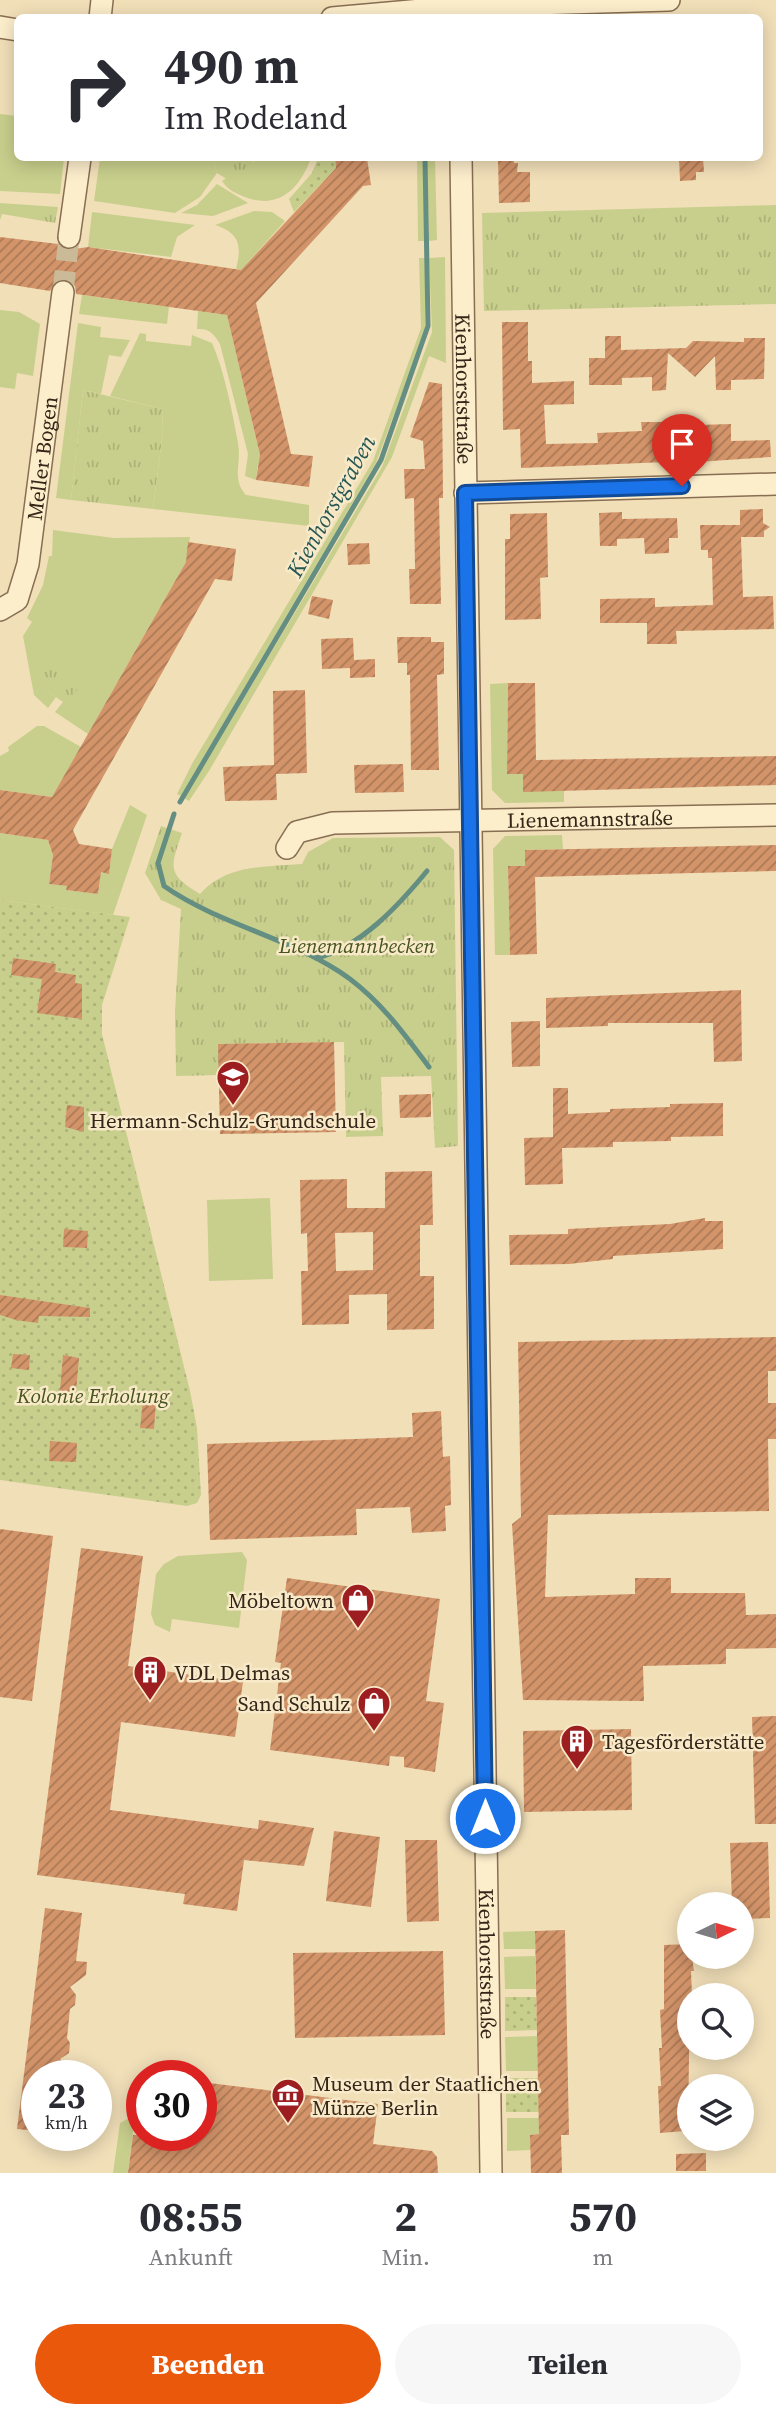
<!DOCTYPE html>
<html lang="de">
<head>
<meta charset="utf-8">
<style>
  :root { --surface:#fff; --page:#f7f7f7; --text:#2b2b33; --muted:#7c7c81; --accent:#ea580c }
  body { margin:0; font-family:"Source Serif 4",serif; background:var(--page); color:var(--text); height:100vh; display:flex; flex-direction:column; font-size:26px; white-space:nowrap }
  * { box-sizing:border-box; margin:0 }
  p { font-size:23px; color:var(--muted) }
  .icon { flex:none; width:38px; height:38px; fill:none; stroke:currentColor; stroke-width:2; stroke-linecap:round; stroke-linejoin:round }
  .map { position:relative; height:2173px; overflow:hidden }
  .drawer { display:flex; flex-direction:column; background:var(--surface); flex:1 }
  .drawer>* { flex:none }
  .hud { position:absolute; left:14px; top:14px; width:749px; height:147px; border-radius:10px; box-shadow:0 4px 18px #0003; background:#fff; color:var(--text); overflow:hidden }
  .needle { width:46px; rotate:85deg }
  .buttons { position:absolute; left:677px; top:1892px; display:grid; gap:14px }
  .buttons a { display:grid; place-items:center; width:77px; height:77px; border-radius:50%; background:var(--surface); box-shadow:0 4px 18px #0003; font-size:35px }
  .speed { position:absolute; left:21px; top:2060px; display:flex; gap:14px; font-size:35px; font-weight:700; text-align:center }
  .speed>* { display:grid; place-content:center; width:91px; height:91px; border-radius:50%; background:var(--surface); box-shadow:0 4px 18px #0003; line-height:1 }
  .speed small { font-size:18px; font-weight:400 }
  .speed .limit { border:10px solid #d22; background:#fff; color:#111 }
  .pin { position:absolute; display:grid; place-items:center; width:60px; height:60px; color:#fff; margin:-72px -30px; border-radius:50% 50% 50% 0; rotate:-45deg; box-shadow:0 0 7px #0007 }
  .pin .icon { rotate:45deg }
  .me { position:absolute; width:77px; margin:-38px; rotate:0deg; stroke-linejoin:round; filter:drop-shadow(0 0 5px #0008) }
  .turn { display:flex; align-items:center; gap:24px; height:147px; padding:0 35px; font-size:32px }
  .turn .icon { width:91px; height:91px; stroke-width:2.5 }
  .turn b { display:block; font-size:49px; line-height:60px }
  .eta { display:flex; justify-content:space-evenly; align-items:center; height:119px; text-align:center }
  .eta b { font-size:42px; font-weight:700; line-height:49px }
  .button { display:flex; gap:14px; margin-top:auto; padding:14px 35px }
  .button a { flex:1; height:80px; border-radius:42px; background:var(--accent); color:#fff; font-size:28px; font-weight:700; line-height:80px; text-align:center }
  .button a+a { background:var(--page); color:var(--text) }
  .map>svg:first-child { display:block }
</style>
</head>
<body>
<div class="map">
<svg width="776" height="2173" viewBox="0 0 776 2173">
  <defs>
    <pattern id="park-tufts" width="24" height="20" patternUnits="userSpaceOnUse" patternTransform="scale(1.75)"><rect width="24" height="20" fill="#c8cf8c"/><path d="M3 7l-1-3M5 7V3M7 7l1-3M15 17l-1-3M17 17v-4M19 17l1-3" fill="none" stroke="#acb278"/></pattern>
    <pattern id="garden-dots" width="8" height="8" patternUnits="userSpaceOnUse" patternTransform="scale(1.75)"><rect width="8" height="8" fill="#c8cf8c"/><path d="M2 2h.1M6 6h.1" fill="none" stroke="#acb278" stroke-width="1.8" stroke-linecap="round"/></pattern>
    <pattern id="building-hatch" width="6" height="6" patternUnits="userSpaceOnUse" patternTransform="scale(1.75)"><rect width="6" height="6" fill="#d3946a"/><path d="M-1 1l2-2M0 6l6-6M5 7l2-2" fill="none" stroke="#ac7956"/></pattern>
  </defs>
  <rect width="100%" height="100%" fill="#f1dfb8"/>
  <g fill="#c8cf8c">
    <polygon points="0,114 17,116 18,158 64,158 60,194 0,191"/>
    <polygon points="100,158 213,158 217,173 200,197 175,213 94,201"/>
    <path d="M254,158H311C300,189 278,210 245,197C235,193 228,190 222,181L255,161Z"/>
    <polygon points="417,158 423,158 425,241 418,241"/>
    <polygon points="427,158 435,158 437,240 429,241"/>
    <polygon points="217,184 248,203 213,216 181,213 197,205"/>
    <path d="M254,211L272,212L285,221L241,270L236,269C242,246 240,233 215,225Z"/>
    <polygon points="92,212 195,225 177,237 171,257 88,247"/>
    <polygon points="445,257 446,363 429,356 392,457 209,771 189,801 184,798 382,467 432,332 429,258"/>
    <polygon points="419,258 425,258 425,331 376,463 181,796 177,794 193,762 373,461 421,328"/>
    <polygon points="82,295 169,307 167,324 79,314"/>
    <polygon points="0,310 19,312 40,324 33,376 17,373 15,389 0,387"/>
    <path d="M198,311L227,315L262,464H258L256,480L245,476L248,454L220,344C214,334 209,328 197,329Z"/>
    <polygon points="78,323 101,327 100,337 130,340 121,357 109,355 101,394 83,390 71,500 56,498"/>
    <path d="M140,333L146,334V341L191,346L192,335L212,343C225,373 232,411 238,443C242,463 231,479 246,495L309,505V526L153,509L163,431L162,409L110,396Z"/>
    <polygon points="53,530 114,538 190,537 186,562 88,734 55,712 63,702 68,702 44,689 56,697 48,708 34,695 23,636 32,622 27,618 43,585 49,556 52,556"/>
    <polygon points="508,683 507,774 523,774 523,791 564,791 564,802 505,803 492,790 490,684"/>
    <polygon points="37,726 44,726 81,747 52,797 0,790 0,756 9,751 8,747"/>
    <polygon points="130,805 147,815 113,915 0,900 0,833 48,840 53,855 49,884 67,886 67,890 98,894 101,872 109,873 112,849"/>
    <polygon points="562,835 563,849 525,850 525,866 508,866 510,955 495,955 493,849 505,836"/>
    <polygon points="270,1198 273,1279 209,1281 207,1200"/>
    <polygon points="242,1552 247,1560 239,1628 172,1619 170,1632 155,1625 151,1614 156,1574 164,1564 178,1556"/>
    <polygon points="535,1931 535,1949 504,1949 503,1932"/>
    <polygon points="535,1956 536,1989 505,1989 504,1957"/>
    <polygon points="537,2036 538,2071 506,2071 505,2037"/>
    <polygon points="135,2115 128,2173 113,2173 120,2123"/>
    <polygon points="507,2118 539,2118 539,2134 530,2135 531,2150 507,2151"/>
  </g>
  <g fill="url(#park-tufts)">
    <polygon points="213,158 254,158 248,177 231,182 217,173"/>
    <polygon points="0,203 58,207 55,223 2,214 0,220"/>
    <polygon points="776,205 776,304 484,311 482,213"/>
    <polygon points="83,390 162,409 163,431 153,509 71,500"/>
    <polygon points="51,658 69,663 82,672 81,684 68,702 63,702 44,689 37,670"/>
    <path d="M161,826L182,833C170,868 167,874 200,894C226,864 266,867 302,864L308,852L333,838L440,837L454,850L458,1146L435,1148L431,1076L381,1077L383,1136L346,1137L344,1042L219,1044V1075L176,1076L175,1012L181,909L161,900L145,873Z"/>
  </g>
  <g fill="url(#garden-dots)">
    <polygon points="318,158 335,158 336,168 294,212 289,199 312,173"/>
    <polygon points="0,900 130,917 102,1005 102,1034 190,1391 197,1428 201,1495 197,1503 187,1506 0,1480"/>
    <polygon points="505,1997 536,1997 537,2030 505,2031"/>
    <polygon points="506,2078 538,2078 539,2112 506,2112"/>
  </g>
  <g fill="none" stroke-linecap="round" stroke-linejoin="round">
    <g stroke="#658e83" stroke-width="5">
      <polyline points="180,802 381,460 428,326 425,158"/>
      <path d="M174,814L158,863L164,886C221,926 294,938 350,979C383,1004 405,1035 429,1067"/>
      <path d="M316,958C360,948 399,905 427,871"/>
    </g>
  </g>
  <g fill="url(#building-hatch)" fill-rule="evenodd">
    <polygon points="335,158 367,158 371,185 363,186 256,303 291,454 313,456 309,487 256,480 260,455 227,315 76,294 75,286 65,279 57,280 50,291 0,283 0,237 58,244 68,250 88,247 241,270 336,168"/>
    <polygon points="498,158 513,158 514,163 518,163 517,172 530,172 530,202 499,203"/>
    <polygon points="679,158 703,158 704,172 696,172 696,180 680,181"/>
    <polygon points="502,322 528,322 528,361 532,361 532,383 574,381 574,404 544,405 546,444 598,443 597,433 642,431 641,422 665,422 666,462 521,468 520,429 503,430"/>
    <polygon points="605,336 621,336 621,350 686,348 693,341 744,342 744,338 765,338 764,379 731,380 731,390 716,390 715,356 695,377 668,353 666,390 652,391 652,377 622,378 622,385 589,385 589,358 605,358"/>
    <polygon points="429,382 442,384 443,498 439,498 441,604 410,604 409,569 415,569 414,498 405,499 404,469 425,469 423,441 410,437"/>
    <polygon points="731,424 731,441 770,440 771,457 697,462 698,425"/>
    <polygon points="763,509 763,523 770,527 764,531 764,537 741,537 743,597 773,596 774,629 676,631 677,644 647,644 647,623 600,623 600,599 655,598 655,607 713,605 712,558 708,558 708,550 701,550 700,525 740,525 740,510"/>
    <polygon points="622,512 622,519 677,518 678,538 669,538 669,553 645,554 644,538 617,539 617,546 600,546 599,513"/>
    <polygon points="547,513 548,577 540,578 541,619 505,620 505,539 510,539 510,514"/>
    <polygon points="188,542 236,549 232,581 215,579 73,830 79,844 112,849 109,874 101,872 98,894 66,890 67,886 49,884 53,855 48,840 0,833 0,790 52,797 186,562"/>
    <polygon points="369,543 370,564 348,565 347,544"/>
    <polygon points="312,596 333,600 329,619 308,614"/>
    <polygon points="397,637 431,637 431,642 444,642 444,674 437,675 439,770 411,770 410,675 407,675 407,663 398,663"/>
    <polygon points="345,638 353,638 354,660 375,659 375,677 350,678 350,668 322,669 321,639"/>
    <polygon points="508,683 535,683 536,760 776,756 776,785 523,792 523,774 507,774"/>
    <polygon points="305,690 307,773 276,774 277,800 225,801 223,767 274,765 273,691"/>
    <polygon points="403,764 404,792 355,793 354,765"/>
    <polygon points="776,845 776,871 535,877 537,954 510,955 508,866 525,866 525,850"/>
    <polygon points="13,958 56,964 55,972 76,975 75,983 82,984 82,1019 37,1013 42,979 11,975"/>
    <polygon points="741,990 742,1061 714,1062 713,1023 608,1023 608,1026 546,1028 546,998"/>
    <polygon points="540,1021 540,1066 512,1067 511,1022"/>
    <polygon points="334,1042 336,1132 220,1134 218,1044"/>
    <polygon points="553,1088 568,1088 568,1114 610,1112 610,1109 670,1107 670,1104 723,1103 723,1136 671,1137 671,1141 613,1142 613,1147 562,1148 563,1184 525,1185 524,1138 553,1137"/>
    <polygon points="431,1094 431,1117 400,1118 399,1095"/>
    <polygon points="67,1105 84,1107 84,1132 65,1127"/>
    <path d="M432,1171L433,1225H420V1276H434V1329L387,1330V1294L349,1295V1324L302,1325L301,1271H308L307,1233L301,1234L300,1180L347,1179V1208H385V1172ZM373,1232V1270L336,1271L335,1233Z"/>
    <polygon points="705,1218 705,1221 723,1221 723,1249 613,1256 613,1259 569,1264 510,1265 509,1235 568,1234 568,1229 670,1224"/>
    <polygon points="64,1229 88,1231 87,1248 63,1247"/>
    <polygon points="0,1295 90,1308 90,1317 39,1316 38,1323 16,1320 0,1315"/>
    <polygon points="776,1337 776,1371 768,1371 768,1403 776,1403 776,1439 768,1439 769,1511 548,1515 545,1597 635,1594 635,1578 671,1578 671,1593 745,1593 746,1615 776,1614 776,1648 726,1649 726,1664 643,1666 644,1701 523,1700 512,1524 521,1517 518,1342"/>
    <polygon points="13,1354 30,1355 29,1370 11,1368"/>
    <polygon points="63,1355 79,1358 75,1404 59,1402"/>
    <polygon points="143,1400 156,1401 154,1429 140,1428"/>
    <polygon points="441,1411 443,1457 450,1456 451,1505 445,1506 446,1531 412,1533 410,1507 356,1509 357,1535 210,1540 207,1444 413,1437 412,1413"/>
    <polygon points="50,1441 77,1443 76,1462 49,1461"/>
    <polygon points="0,1529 53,1536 32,1701 0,1697"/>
    <polygon points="81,1548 143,1556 128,1666 243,1682 235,1737 121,1722 110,1810 258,1829 259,1820 314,1828 304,1866 244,1860 237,1911 183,1904 185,1894 37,1875"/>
    <polygon points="287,1578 440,1599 426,1701 444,1703 435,1772 404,1767 404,1757 390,1756 389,1766 270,1750 281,1663 275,1662"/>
    <polygon points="776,1716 776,1824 755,1824 752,1717"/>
    <polygon points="631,1729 632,1810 524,1812 523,1731"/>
    <polygon points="334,1831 380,1837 371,1907 326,1901"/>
    <polygon points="405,1840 437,1840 439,1921 407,1922"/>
    <polygon points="768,1842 770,1918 742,1919 742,1904 732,1904 730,1843"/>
    <polygon points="45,1908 82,1913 76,1961 87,1962 86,1975 70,1987 76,1995 75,2005 70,2009 67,2038 70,2043 69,2053 60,2059 74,2076 37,2076 37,2131 17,2129"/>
    <polygon points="565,1930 569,2135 561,2135 562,2173 531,2173 530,2135 539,2134 535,1931"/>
    <polygon points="690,1944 694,1971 691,1971 692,1995 690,1995 688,2122 685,2123 685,2131 660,2133 658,2086 661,2086 659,2048 662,2048 660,2010 664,2009 664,1945"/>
    <polygon points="443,1951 445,2035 295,2038 293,1953"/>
    <polygon points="201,2082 378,2104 373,2144 432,2151 437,2157 438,2173 128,2173 133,2135 201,2135"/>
    <polygon points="706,2153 706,2171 676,2171 676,2154"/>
  </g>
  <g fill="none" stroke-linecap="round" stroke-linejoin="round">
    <polyline stroke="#cbba98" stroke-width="21" stroke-dasharray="21 10" stroke-linecap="butt" points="63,292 69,237"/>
    <defs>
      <g id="minor">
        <polyline points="100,18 102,0"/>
        <polyline points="332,18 466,6 669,0"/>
        <polyline points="0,27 18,30"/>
        <path id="s1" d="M461,158L491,2173"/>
        <polyline points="69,237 80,158"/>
        <polyline points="465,493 776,484"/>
        <path id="s2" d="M0,610L17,600L28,564L63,292"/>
        <path id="s3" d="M287,848L297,832L333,823L776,815"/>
      </g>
    </defs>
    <use href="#minor" stroke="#886e52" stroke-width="24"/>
    <use href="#minor" stroke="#fcedcb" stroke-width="21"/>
  </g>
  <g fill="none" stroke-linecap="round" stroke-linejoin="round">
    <defs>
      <polyline id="route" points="485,1818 465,493 682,486"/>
    </defs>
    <use href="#route" stroke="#114b97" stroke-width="18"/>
    <use href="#route" stroke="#1a73e8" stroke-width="12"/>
  </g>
  <defs>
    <symbol id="school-pin" viewBox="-11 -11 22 30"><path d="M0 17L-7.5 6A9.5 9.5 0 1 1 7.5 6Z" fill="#9c1e20" stroke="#f8eac8"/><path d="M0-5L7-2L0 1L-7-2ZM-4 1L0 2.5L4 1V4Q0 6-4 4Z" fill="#fff"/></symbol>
    <symbol id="shop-pin" viewBox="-11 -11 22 30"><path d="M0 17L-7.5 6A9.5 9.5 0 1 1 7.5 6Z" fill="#9c1e20" stroke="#f8eac8"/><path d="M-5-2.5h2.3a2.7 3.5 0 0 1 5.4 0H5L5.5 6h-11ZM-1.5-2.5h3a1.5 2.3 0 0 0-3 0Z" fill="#fff"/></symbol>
    <symbol id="building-pin" viewBox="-11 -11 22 30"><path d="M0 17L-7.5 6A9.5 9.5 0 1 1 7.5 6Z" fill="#9c1e20" stroke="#f8eac8"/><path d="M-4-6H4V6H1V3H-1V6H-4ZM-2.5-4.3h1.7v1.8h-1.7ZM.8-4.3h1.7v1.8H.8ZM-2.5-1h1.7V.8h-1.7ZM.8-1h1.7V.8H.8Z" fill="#fff"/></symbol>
    <symbol id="museum-pin" viewBox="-11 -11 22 30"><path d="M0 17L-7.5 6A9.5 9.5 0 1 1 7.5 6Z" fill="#9c1e20" stroke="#f8eac8"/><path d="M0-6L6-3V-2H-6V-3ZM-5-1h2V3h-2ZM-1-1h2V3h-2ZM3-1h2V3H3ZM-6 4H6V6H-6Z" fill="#fff"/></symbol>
  </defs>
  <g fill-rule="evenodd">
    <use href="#school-pin" x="214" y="1058" width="38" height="52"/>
    <use href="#shop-pin" x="339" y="1581" width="38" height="52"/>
    <use href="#building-pin" x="131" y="1653" width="38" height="52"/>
    <use href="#shop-pin" x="355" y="1684" width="38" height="52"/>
    <use href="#building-pin" x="558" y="1722" width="38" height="52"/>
    <use href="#museum-pin" x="269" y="2076" width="38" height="52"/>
  </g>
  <g text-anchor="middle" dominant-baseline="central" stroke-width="5" stroke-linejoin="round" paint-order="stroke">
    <g font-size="21" fill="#352619" stroke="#f8eac8">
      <text stroke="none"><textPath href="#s1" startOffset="231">Kienhorststraße</textPath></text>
      <text stroke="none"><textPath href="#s2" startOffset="164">Meller Bogen</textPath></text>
      <text stroke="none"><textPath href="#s3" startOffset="313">Lienemannstraße</textPath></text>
      <text stroke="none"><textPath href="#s1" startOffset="1806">Kienhorststraße</textPath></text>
    </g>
    <g font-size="21" font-style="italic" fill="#47541e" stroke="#f8eac8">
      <text x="357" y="945">Lienemannbecken</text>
      <text x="93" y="1395">Kolonie Erholung</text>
    </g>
    <g font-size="21" fill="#352619" stroke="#f8eac8" text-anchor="start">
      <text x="233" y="1120" text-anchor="middle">Hermann-Schulz-Grundschule</text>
      <text x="334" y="1600" text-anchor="end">Möbeltown</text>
      <text x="174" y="1672">VDL Delmas</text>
      <text x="350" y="1703" text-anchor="end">Sand Schulz</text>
      <text x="602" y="1741">Tagesförderstätte</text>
      <text x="312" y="2083">Museum der Staatlichen<tspan x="312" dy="24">Münze Berlin</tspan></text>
    </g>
    <g font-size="23" font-style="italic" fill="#265753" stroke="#f8eac8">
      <text transform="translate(331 506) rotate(-61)">Kienhorstgraben</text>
    </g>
  </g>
</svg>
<div class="buttons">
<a><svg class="needle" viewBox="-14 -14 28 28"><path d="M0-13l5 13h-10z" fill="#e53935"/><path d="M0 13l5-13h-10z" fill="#7c7c81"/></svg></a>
<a><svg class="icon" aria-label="search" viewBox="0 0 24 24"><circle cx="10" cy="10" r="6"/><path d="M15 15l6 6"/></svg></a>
<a><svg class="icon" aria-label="layers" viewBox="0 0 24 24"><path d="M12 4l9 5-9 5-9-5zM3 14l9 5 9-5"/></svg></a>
</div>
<div class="speed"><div>23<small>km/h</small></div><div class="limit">30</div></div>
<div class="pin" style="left:682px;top:486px;background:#d93025"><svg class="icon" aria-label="arrive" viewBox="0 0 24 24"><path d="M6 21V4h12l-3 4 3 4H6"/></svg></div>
<svg class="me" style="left:485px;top:1818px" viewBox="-20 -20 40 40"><circle r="17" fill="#1a73e8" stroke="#fff" stroke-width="3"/><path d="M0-11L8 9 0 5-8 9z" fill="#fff"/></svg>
<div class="hud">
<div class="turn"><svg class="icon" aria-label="right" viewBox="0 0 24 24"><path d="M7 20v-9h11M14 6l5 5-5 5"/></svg><div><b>490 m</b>Im Rodeland</div></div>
</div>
</div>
<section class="drawer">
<div class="eta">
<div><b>08:55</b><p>Ankunft</p></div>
<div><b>2</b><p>Min.</p></div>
<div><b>570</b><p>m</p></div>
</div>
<div class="button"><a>Beenden</a><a>Teilen</a></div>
</section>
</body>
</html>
